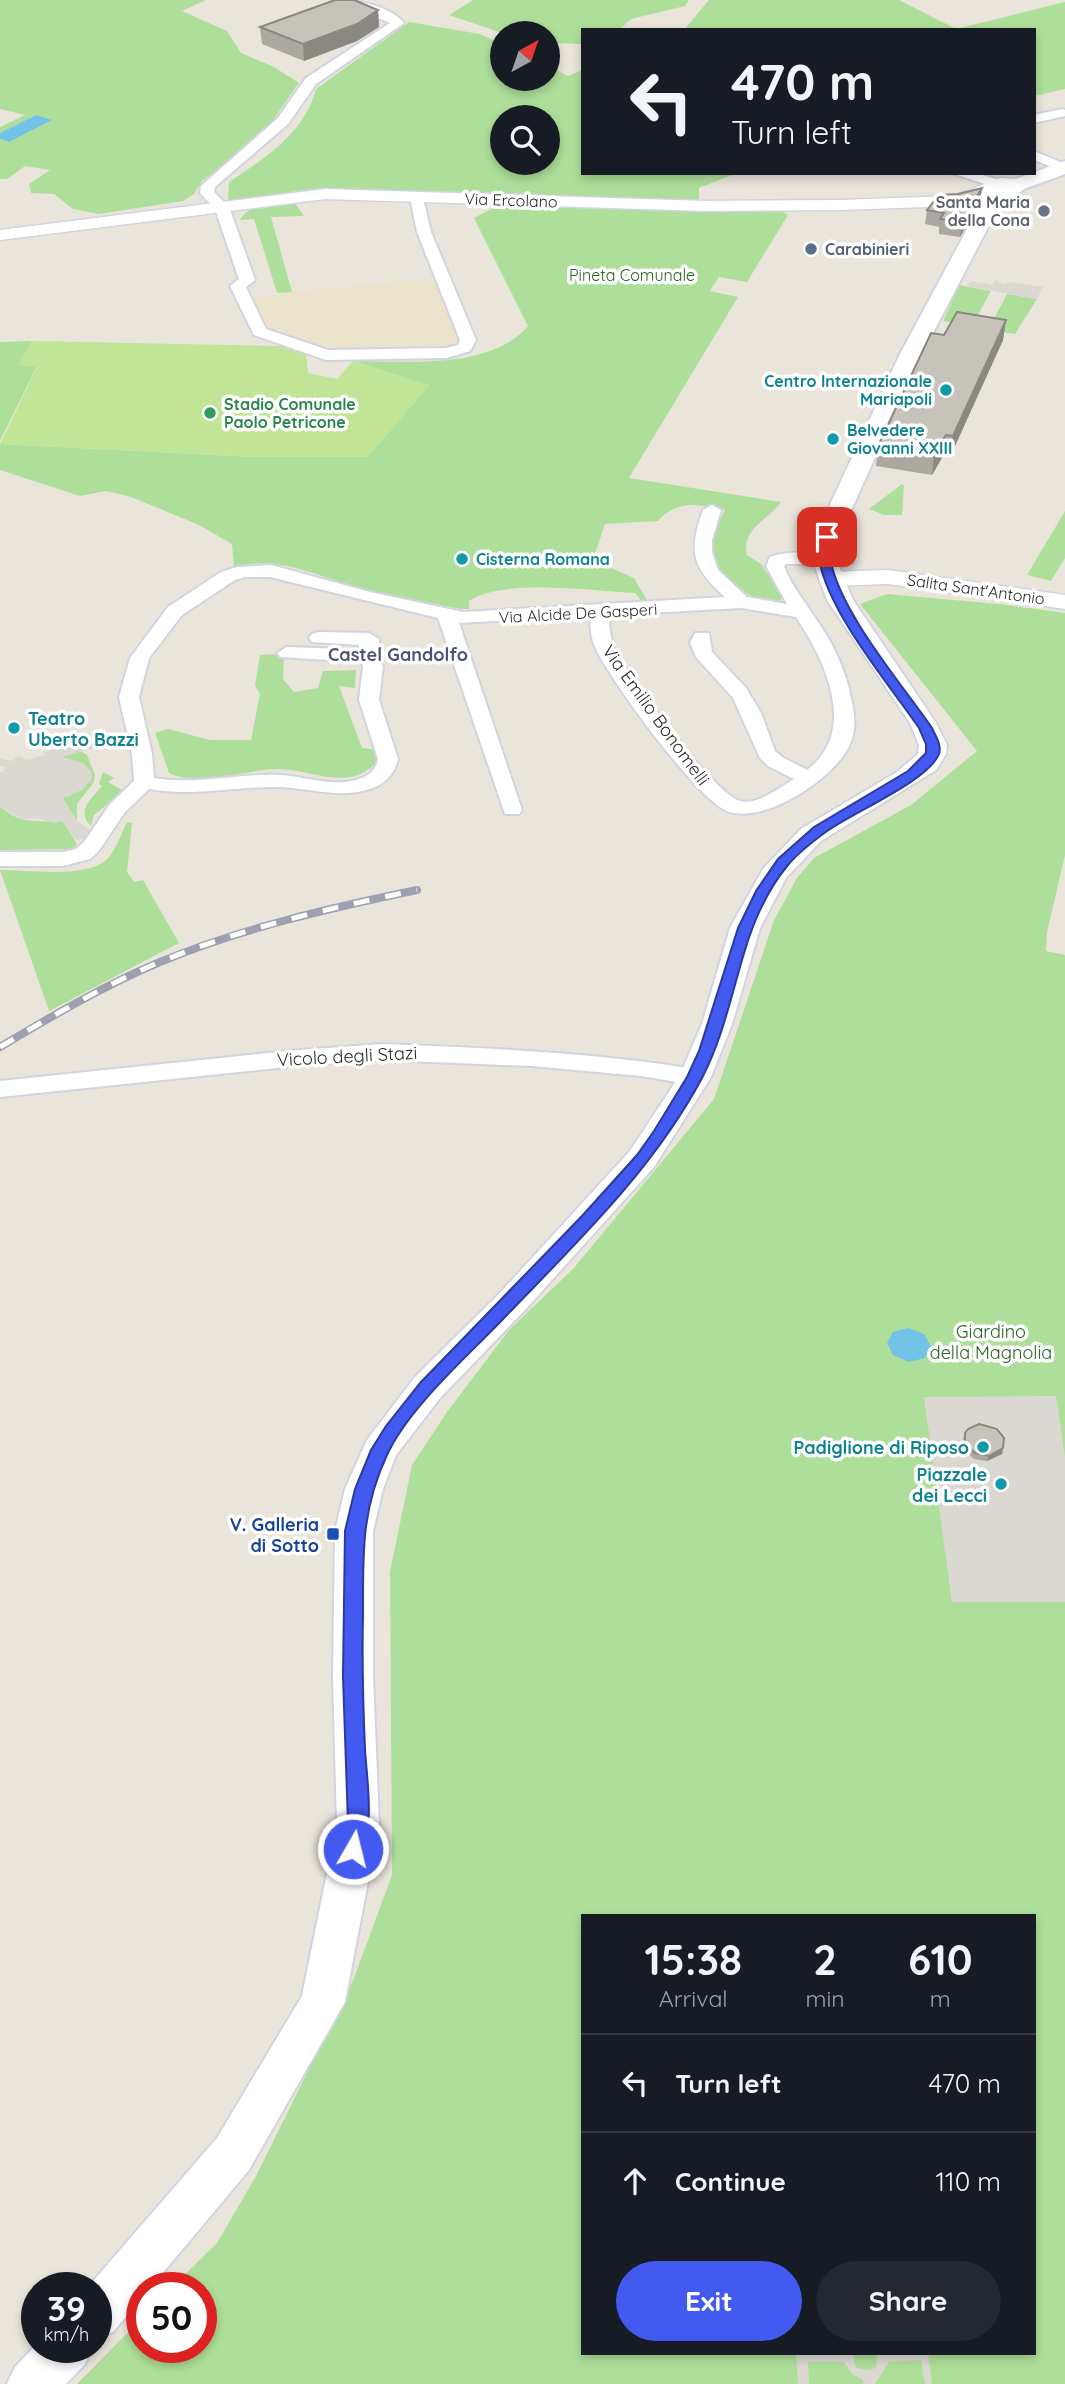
<!DOCTYPE html>
<html lang="en">
<head>
<meta charset="utf-8">
<style>
  :root { --surface:#171b24; --page:#242831; --text:#f1f3f6; --muted:#9ea1a6; --line:#363941; --accent:#435af0 }
  body { margin:0; font-family:Quicksand,sans-serif; background:var(--page); color:var(--text); height:100vh; display:flex; flex-direction:column; font-size:26px; white-space:nowrap }
  * { box-sizing:border-box; margin:0 }
  p { font-size:23px; color:var(--muted) }
  .icon { flex:none; width:38px; height:38px; fill:none; stroke:currentColor; stroke-width:2; stroke-linecap:round; stroke-linejoin:round }
  .map { position:relative; flex:1; overflow:hidden }
  .panel { position:absolute; left:581px; top:1914px; width:455px; height:441px; display:flex; flex-direction:column; background:var(--surface); border-radius:0px; box-shadow:0 4px 10px #0003 }
  .panel>* { flex:none }
  .guide { position:absolute; left:581px; top:28px; width:455px; height:147px; border-radius:0px; box-shadow:0 4px 10px #0003; background:#171b24; color:var(--text); overflow:hidden }
  .needle { width:46px; rotate:40deg }
  .fabs { position:absolute; left:490px; top:21px; display:grid; gap:14px }
  .fabs a { display:grid; place-items:center; width:70px; height:70px; border-radius:50%; background:var(--surface); box-shadow:0 4px 10px #0003; font-size:35px }
  .speed { position:absolute; left:21px; top:2272px; display:flex; gap:14px; font-size:35px; font-weight:700; text-align:center }
  .speed>* { display:grid; place-content:center; width:91px; height:91px; border-radius:50%; background:var(--surface); box-shadow:0 4px 10px #0003; line-height:1 }
  .speed small { font-size:18px; font-weight:400 }
  .speed .limit { border:10px solid #d22; background:#fff; color:#111 }
  .pin { position:absolute; display:grid; place-items:center; width:60px; height:60px; color:#fff; margin:-30px; border-radius:14px; box-shadow:0 4px 10px #0006 }
  .me { position:absolute; width:77px; margin:-38px; rotate:8deg; stroke-linejoin:round; filter:drop-shadow(0 0 5px #0008) }
  .turn { display:flex; align-items:center; gap:24px; height:147px; padding:0 35px; font-size:32px }
  .turn .icon { width:91px; height:91px; stroke-width:2.5 }
  .turn b { display:block; font-size:49px; line-height:60px }
  .eta { display:flex; justify-content:space-evenly; align-items:center; height:119px; text-align:center }
  .eta b { font-size:42px; font-weight:700; line-height:49px }
  .action { display:flex; gap:14px; margin-top:auto; padding:14px 35px }
  .action a { flex:1; height:80px; border-radius:42px; background:var(--accent); color:#fff; font-size:28px; font-weight:700; line-height:80px; text-align:center }
  .action a+a { background:var(--page); color:var(--text) }
  ul { padding:0; list-style:none }
  li { display:flex; align-items:center; gap:21px; height:98px; padding:0 35px; border-top:2px solid var(--line) }
  li div { flex:1 }
  li b { display:block; font-size:26px }
  li em { font-style:normal }
  .map>svg:first-child { display:block }
</style>
</head>
<body>
<div class="map">
<svg width="1065" height="2384" viewBox="0 0 1065 2384">
  <rect width="100%" height="100%" fill="#eae5db"/>
  <polygon fill="#ebe3cb" points="437,278 436,288 443,292 455,319 450,321 451,325 458,327 463,340 456,348 330,351 267,329 252,296"/>
  <g fill="#aedf9a" fill-rule="evenodd">
    <polygon points="0,0 206,0 182,11 227,31 241,53 274,67 299,83 261,137 202,181 194,194 183,201 99,214 73,209 54,194 31,193 29,184 50,170 25,166 7,179 0,179 0,139 9,142 36,115 0,133 0,127 25,115 0,109"/>
    <polygon points="473,0 689,0 685,6 631,19 619,30 583,30 583,44 548,43 548,33 502,33 449,15"/>
    <polygon points="709,0 899,0 956,29 1065,2 1065,89 1034,96 1034,30 684,30"/>
    <path d="M409,22L480,34L502,44V79H548V66L568,76L583,70V173H779H737L699,188V201L320,188L228,201L229,182C265,158 304,134 316,89ZM502,117H548V163H502Z"/>
    <path d="M294,202L304,216L271,217L292,292L277,293L254,219L240,220C250,202 275,204 294,202Z"/>
    <path d="M594,207L782,211L788,215L747,282L719,277L710,291L738,297L629,478L781,502C768,521 741,528 747,555L761,564L783,596L781,600C753,607 713,575 712,547C712,534 719,522 725,510C700,504 677,499 658,521L605,524L593,560L634,578L648,602H642L635,593C593,591 502,578 469,601V609H460C428,602 396,597 364,589C320,578 280,554 234,567L232,544L199,525L131,497L106,491L80,496L0,470V444L257,457L430,386L353,361C406,361 491,370 528,326L474,218L493,208Z"/>
    <polygon points="959,285 991,291 972,326 943,321"/>
    <polygon points="1007,294 1037,299 1015,334 988,330"/>
    <polygon points="32,341 19,365 37,366 0,441 0,342"/>
    <polygon points="902,484 904,486 902,515 884,515 869,509"/>
    <polygon points="1065,511 1065,558 1051,581 1027,575"/>
    <path d="M887,594L999,604L1065,613V855L1047,932L1046,951L1065,955V2384H77L142,2318V2347H201V2287H172L217,2243L256,2176L354,1978L392,1875L390,1572L412,1465L447,1412L509,1330L573,1269L714,1099L774,920L797,878L814,858L911,805L977,751L860,604ZM583,1916H1034V2354H583Z"/>
    <path d="M284,654L283,679L294,692L318,688L323,671L356,670L355,688L339,686L362,748L378,750C380,765 364,775 350,777C325,781 301,768 276,769C247,770 194,787 169,773L155,733L168,729L210,740H251L260,694L255,686L260,655Z"/>
    <polygon points="81,751 87,755 95,775 94,782 77,804 77,821 62,797 70,796 60,757"/>
    <path d="M103,772L114,778L108,782L124,791L94,815L91,826C75,810 93,797 102,786L99,784Z"/>
    <path d="M0,807C6,811 14,817 21,819C28,821 55,823 62,820L77,844L73,849L0,850Z"/>
    <path d="M127,822L132,823L127,872L134,882L143,880L179,943L49,1011L0,870C27,870 84,878 105,861C115,853 121,834 127,822Z"/>
  </g>
  <polygon fill="#c0e596" points="32,341 282,346 306,353 308,373 337,379 353,361 430,385 368,457 257,457 0,444 37,367 18,365"/>
  <g fill="#dbd8d2">
    <polygon points="995,279 1003,284 1012,282 1043,287 1037,299 967,286 970,281 992,285"/>
    <polygon points="91,740 94,748 62,757 83,763 92,772 91,780 82,790 63,798 77,821 90,830 86,838 76,840 62,821 54,823 40,819 21,819 0,807 0,772 3,772 6,767 0,766 0,758 11,761 19,756 26,760 45,755 44,752"/>
    <polygon points="1056,1396 1065,1457 1065,1602 952,1602 924,1397"/>
    <polygon points="796,2354 853,2354 856,2368 868,2370 876,2368 877,2354 928,2354 932,2384 925,2384 921,2360 889,2362 875,2384 863,2384 863,2380 852,2374 844,2362 808,2362 809,2384 798,2384"/>
  </g>
  <g fill="#73c2e8">
    <polygon points="36,115 52,120 9,142 0,139 0,133"/>
    <polygon points="908,1328 924,1334 931,1346 925,1358 909,1362 893,1355 887,1343 893,1332"/>
  </g>
  <g fill="none" stroke-linecap="round" stroke-linejoin="round">
    <defs>
      <g id="minor">
        <path d="M334,0C357,0 389,5 404,23L316,84L288,124L215,187L214,192L229,207L255,280L246,287L266,329L328,350L446,348L458,345L460,340L417,232L410,197L412,194H422L431,232L476,340L470,351L447,358L326,360L254,335L230,286L239,279L215,209L200,193L201,186L278,118L306,78L390,23Z"/>
        <polygon points="1062,109 1065,110 1065,116 1034,123 1034,115"/>
        <polygon points="1034,151 1065,164 1065,172 1034,160"/>
        <polygon points="951,173 975,173 1003,181 1005,184 998,188"/>
        <path d="M712,505L721,510L712,540V552L718,570L747,597L787,604L766,566L770,557C783,552 823,549 833,559L824,564H786L784,566C791,585 803,599 814,616C832,641 847,672 852,703C855,716 856,731 850,744C837,777 763,826 727,811C697,799 609,679 595,647C591,637 590,627 590,616L459,623L522,810L519,814H505L438,618L270,577H245L235,580L182,615L149,658L139,697L152,754L154,778C196,785 238,773 280,775C304,776 331,787 356,780C367,777 376,771 378,759L359,700L363,666L358,655L359,645L312,642L309,638L312,634L319,632L369,633L379,639L378,655L383,666L379,700L398,759C395,774 384,785 370,789C339,799 310,788 279,787C235,786 192,797 149,789L125,812L98,852L90,859L63,866H0V852H63L76,849L84,842L110,804L134,781L132,754L119,697L130,658L168,607L221,572L237,567L271,565L370,592L463,612L725,597C692,568 688,551 703,510ZM741,608L796,617C825,660 859,731 807,770L782,757L775,751L761,713L746,688L712,652L709,633H695L690,643L696,657L733,698L760,758L768,766L794,779C780,787 757,806 740,801C713,793 626,674 614,647C610,636 609,626 609,615Z"/>
        <polygon points="287,647 343,649 353,655 343,661 280,657 277,653"/>
        <path d="M382,1044C487,1048 591,1052 695,1069L703,1071L707,1077L703,1083L695,1085L641,1076L531,1066L382,1060L287,1067L0,1097V1081L287,1051Z"/>
      </g>
      <g id="tertiary">
        <polygon points="1000,178 1020,179 1029,184 1020,189 1004,188 996,194 955,206 840,210 706,211 325,199 0,240 0,230 325,189 706,201 840,200 954,196"/>
        <polygon points="888,570 1065,595 1065,609 888,584 830,586 822,584 819,579 822,574 830,572"/>
      </g>
      <g id="secondary">
        <polygon points="1065,161 1065,174 1024,189 997,210 921,356 839,537 836,559 853,600 936,723 947,745 946,754 936,770 821,841 786,878 760,928 732,1024 711,1077 654,1167 524,1311 441,1397 396,1455 383,1489 373,1531 373,1676 379,1824 345,2002 249,2170 151,2287 142,2287 142,2298 113,2332 96,2339 96,2287 88,2287 217,2138 302,1996 337,1824 333,1676 335,1531 345,1489 367,1440 415,1377 500,1293 630,1151 680,1075 702,1024 730,928 763,869 801,829 897,772 918,754 919,745 910,723 827,600 812,559 815,537 899,356 979,207 1010,181"/>
        <polygon points="37,2344 37,2347 92,2347 85,2364 66,2384 7,2384 15,2367"/>
      </g>
    </defs>
    <use href="#minor" stroke="#d1d3e1" stroke-width="4"/>
    <use href="#tertiary" stroke="#d1d3e1" stroke-width="3"/>
    <use href="#secondary" stroke="#d1d3e1" stroke-width="4"/>
    <use href="#minor" fill="#fff" fill-rule="evenodd"/>
    <use href="#tertiary" fill="#fff" fill-rule="evenodd"/>
    <use href="#secondary" fill="#fff" fill-rule="evenodd"/>
    <defs>
      <path id="rail" d="M0,1047C52,1016 105,985 160,962C242,928 330,908 417,890"/>
    </defs>
    <use href="#rail" stroke="#9ea0b2" stroke-width="8"/>
    <use href="#rail" stroke="#fff" stroke-width="5" stroke-dasharray="16" stroke-linecap="butt"/>
  </g>
  <g fill="#aaa8a0">
    <polygon points="378,10 379,27 357,41 304,61 262,44 260,27"/>
    <polygon points="982,188 980,202 960,237 939,234 939,227 925,224 927,210 958,194"/>
    <polygon points="1006,320 1003,340 950,457 943,456 932,475 876,466 878,446"/>
    <polygon points="965,1433 1003,1448 1002,1454 987,1461 974,1459 964,1450 963,1439"/>
  </g>
  <g fill="#8b8882">
    <polygon points="378,10 379,27 357,41 304,61 303,44"/>
    <polygon points="982,188 980,202 960,237 962,222"/>
    <polygon points="1006,320 1003,340 950,457 953,436"/>
    <polygon points="946,435 943,456 932,475 934,454"/>
    <polygon points="1003,1448 1002,1454 987,1461 989,1456"/>
  </g>
  <g fill="#c6c3ba" stroke="#8b8882" stroke-width="2">
    <polygon points="335,0 354,0 378,10 357,24 303,44 260,27"/>
    <polygon points="982,188 962,222 940,219 944,213 927,210 939,195 958,194"/>
    <polygon points="957,312 1006,320 953,436 946,435 934,454 878,446 931,333 944,335"/>
    <polygon points="979,1424 997,1429 1004,1438 1003,1448 989,1456 975,1453 965,1444 965,1433 968,1429"/>
  </g>
  <path fill="#435af0" stroke="#2c3a9c" stroke-width="2" d="M827,534L833,537C832,544 829,551 830,558C839,611 901,683 932,728C935,735 942,745 939,754C928,782 848,814 823,834C811,843 797,854 788,865C768,889 754,920 745,950C732,992 723,1038 702,1078C653,1170 577,1242 505,1317C468,1356 409,1407 387,1455C361,1510 363,1555 363,1614C362,1659 363,1704 365,1749C367,1783 375,1824 360,1856L353,1859L346,1856L343,1849L348,1824L343,1676L345,1531L355,1489L371,1450L386,1426L421,1382L582,1216L637,1155L654,1131L687,1077L699,1051L738,928L756,891L778,859L814,827L908,771L926,753V744L919,728C888,683 828,612 819,559C817,552 820,544 821,537Z"/>
  <circle fill="#6b7280" stroke="#fff" stroke-width="2.5" cx="1044" cy="211" r="7"/>
  <circle fill="#5c6f8a" stroke="#fff" stroke-width="2.5" cx="811" cy="249" r="7"/>
  <g fill="#0f9aa8" stroke="#fff" stroke-width="2.5">
    <circle cx="946" cy="390" r="7"/>
    <circle cx="833" cy="439" r="7"/>
    <circle cx="462" cy="559" r="7"/>
    <circle cx="14" cy="728" r="7"/>
    <circle cx="983" cy="1447" r="7"/>
    <circle cx="1001" cy="1484" r="7"/>
  </g>
  <circle fill="#2e9e5b" stroke="#fff" stroke-width="2.5" cx="210" cy="413" r="7"/>
  <rect fill="#1a4fb4" stroke="#fff" stroke-width="2.5" x="326" y="1527" width="14" height="14" rx="3.5"/>
  <g text-anchor="middle" dominant-baseline="central" stroke-width="7" stroke-linejoin="round" paint-order="stroke">
    <g font-size="16" fill="#292929" stroke="#fff">
      <text transform="translate(511 200) rotate(2)">Via Ercolano</text>
      <text transform="translate(976 589) rotate(8)">Salita Sant'Antonio</text>
      <text transform="translate(578 613) rotate(-3)">Via Alcide De Gasperi</text>
    </g>
    <g font-size="16" font-weight="bold" fill="#5b616d" stroke="#fff" text-anchor="end">
      <text x="1030" y="202">Santa Maria<tspan x="1030" dy="18">della Cona</tspan></text>
    </g>
    <g font-size="16" font-weight="bold" fill="#4e5e75" stroke="#fff" text-anchor="start">
      <text x="825" y="249">Carabinieri</text>
    </g>
    <g font-size="16" fill="#28621d" stroke="#fff">
      <text x="632" y="275">Pineta Comunale</text>
    </g>
    <g font-size="16" font-weight="bold" fill="#0d838f" stroke="#fff" text-anchor="start">
      <text x="932" y="381" text-anchor="end">Centro Internazionale<tspan x="932" dy="18">Mariapoli</tspan></text>
      <text x="847" y="430">Belvedere<tspan x="847" dy="18">Giovanni XXIII</tspan></text>
      <text x="476" y="559">Cisterna Romana</text>
    </g>
    <g font-size="16" font-weight="bold" fill="#27864d" stroke="#fff" text-anchor="start">
      <text x="224" y="404">Stadio Comunale<tspan x="224" dy="18">Paolo Petricone</tspan></text>
    </g>
    <g font-size="18" font-weight="bold" fill="#4c5177" stroke="#fff">
      <text x="398" y="654">Castel Gandolfo</text>
    </g>
    <g font-size="18" fill="#292929" stroke="#fff">
      <text transform="translate(656 715) rotate(54)">Via Emilio Bonomelli</text>
      <text transform="translate(347 1056) rotate(-3)">Vicolo degli Stazi</text>
    </g>
    <g font-size="18" font-weight="bold" fill="#0d838f" stroke="#fff" text-anchor="end">
      <text x="28" y="718" text-anchor="start">Teatro<tspan x="28" dy="21">Uberto Bazzi</tspan></text>
      <text x="969" y="1447">Padiglione di Riposo</text>
      <text x="987" y="1474">Piazzale<tspan x="987" dy="21">dei Lecci</tspan></text>
    </g>
    <g font-size="18" fill="#28621d" stroke="#fff">
      <text x="991" y="1331">Giardino<tspan x="991" dy="21">della Magnolia</tspan></text>
    </g>
    <g font-size="18" font-weight="bold" fill="#164399" stroke="#fff" text-anchor="end">
      <text x="319" y="1524">V. Galleria<tspan x="319" dy="21">di Sotto</tspan></text>
    </g>
  </g>
</svg>
<div class="fabs">
<a><svg class="needle" viewBox="-14 -14 28 28"><path d="M0-13l5 13h-10z" fill="#e53935"/><path d="M0 13l5-13h-10z" fill="#9ea1a6"/></svg></a>
<a><svg class="icon" aria-label="search" viewBox="0 0 24 24"><circle cx="10" cy="10" r="6"/><path d="M15 15l6 6"/></svg></a>
</div>
<div class="speed"><div>39<small>km/h</small></div><div class="limit">50</div></div>
<div class="pin" style="left:827px;top:537px;background:#d93025"><svg class="icon" aria-label="arrive" viewBox="0 0 24 24"><path d="M6 21V4h12l-3 4 3 4H6"/></svg></div>
<svg class="me" style="left:353px;top:1849px" viewBox="-20 -20 40 40"><circle r="17" fill="#435af0" stroke="#fff" stroke-width="3"/><path d="M0-11L8 9 0 5-8 9z" fill="#fff"/></svg>
<div class="guide">
<div class="turn"><svg class="icon" aria-label="left" viewBox="0 0 24 24"><path d="M17 20v-9H6M10 6l-5 5 5 5"/></svg><div><b>470 m</b>Turn left</div></div>
</div>
<section class="panel">
<div class="eta">
<div><b>15:38</b><p>Arrival</p></div>
<div><b>2</b><p>min</p></div>
<div><b>610</b><p>m</p></div>
</div>
<ul>
<li><svg class="icon" aria-label="left" viewBox="0 0 24 24"><path d="M17 20v-9H6M10 6l-5 5 5 5"/></svg><div><b>Turn left</b></div><em>470 m</em></li>
<li><svg class="icon" aria-label="ahead" viewBox="0 0 24 24"><path d="M12 20V5M6 11l6-6 6 6"/></svg><div><b>Continue</b></div><em>110 m</em></li>
</ul>
<div class="action"><a>Exit</a><a>Share</a></div>
</section>
</div>
</body>
</html>
